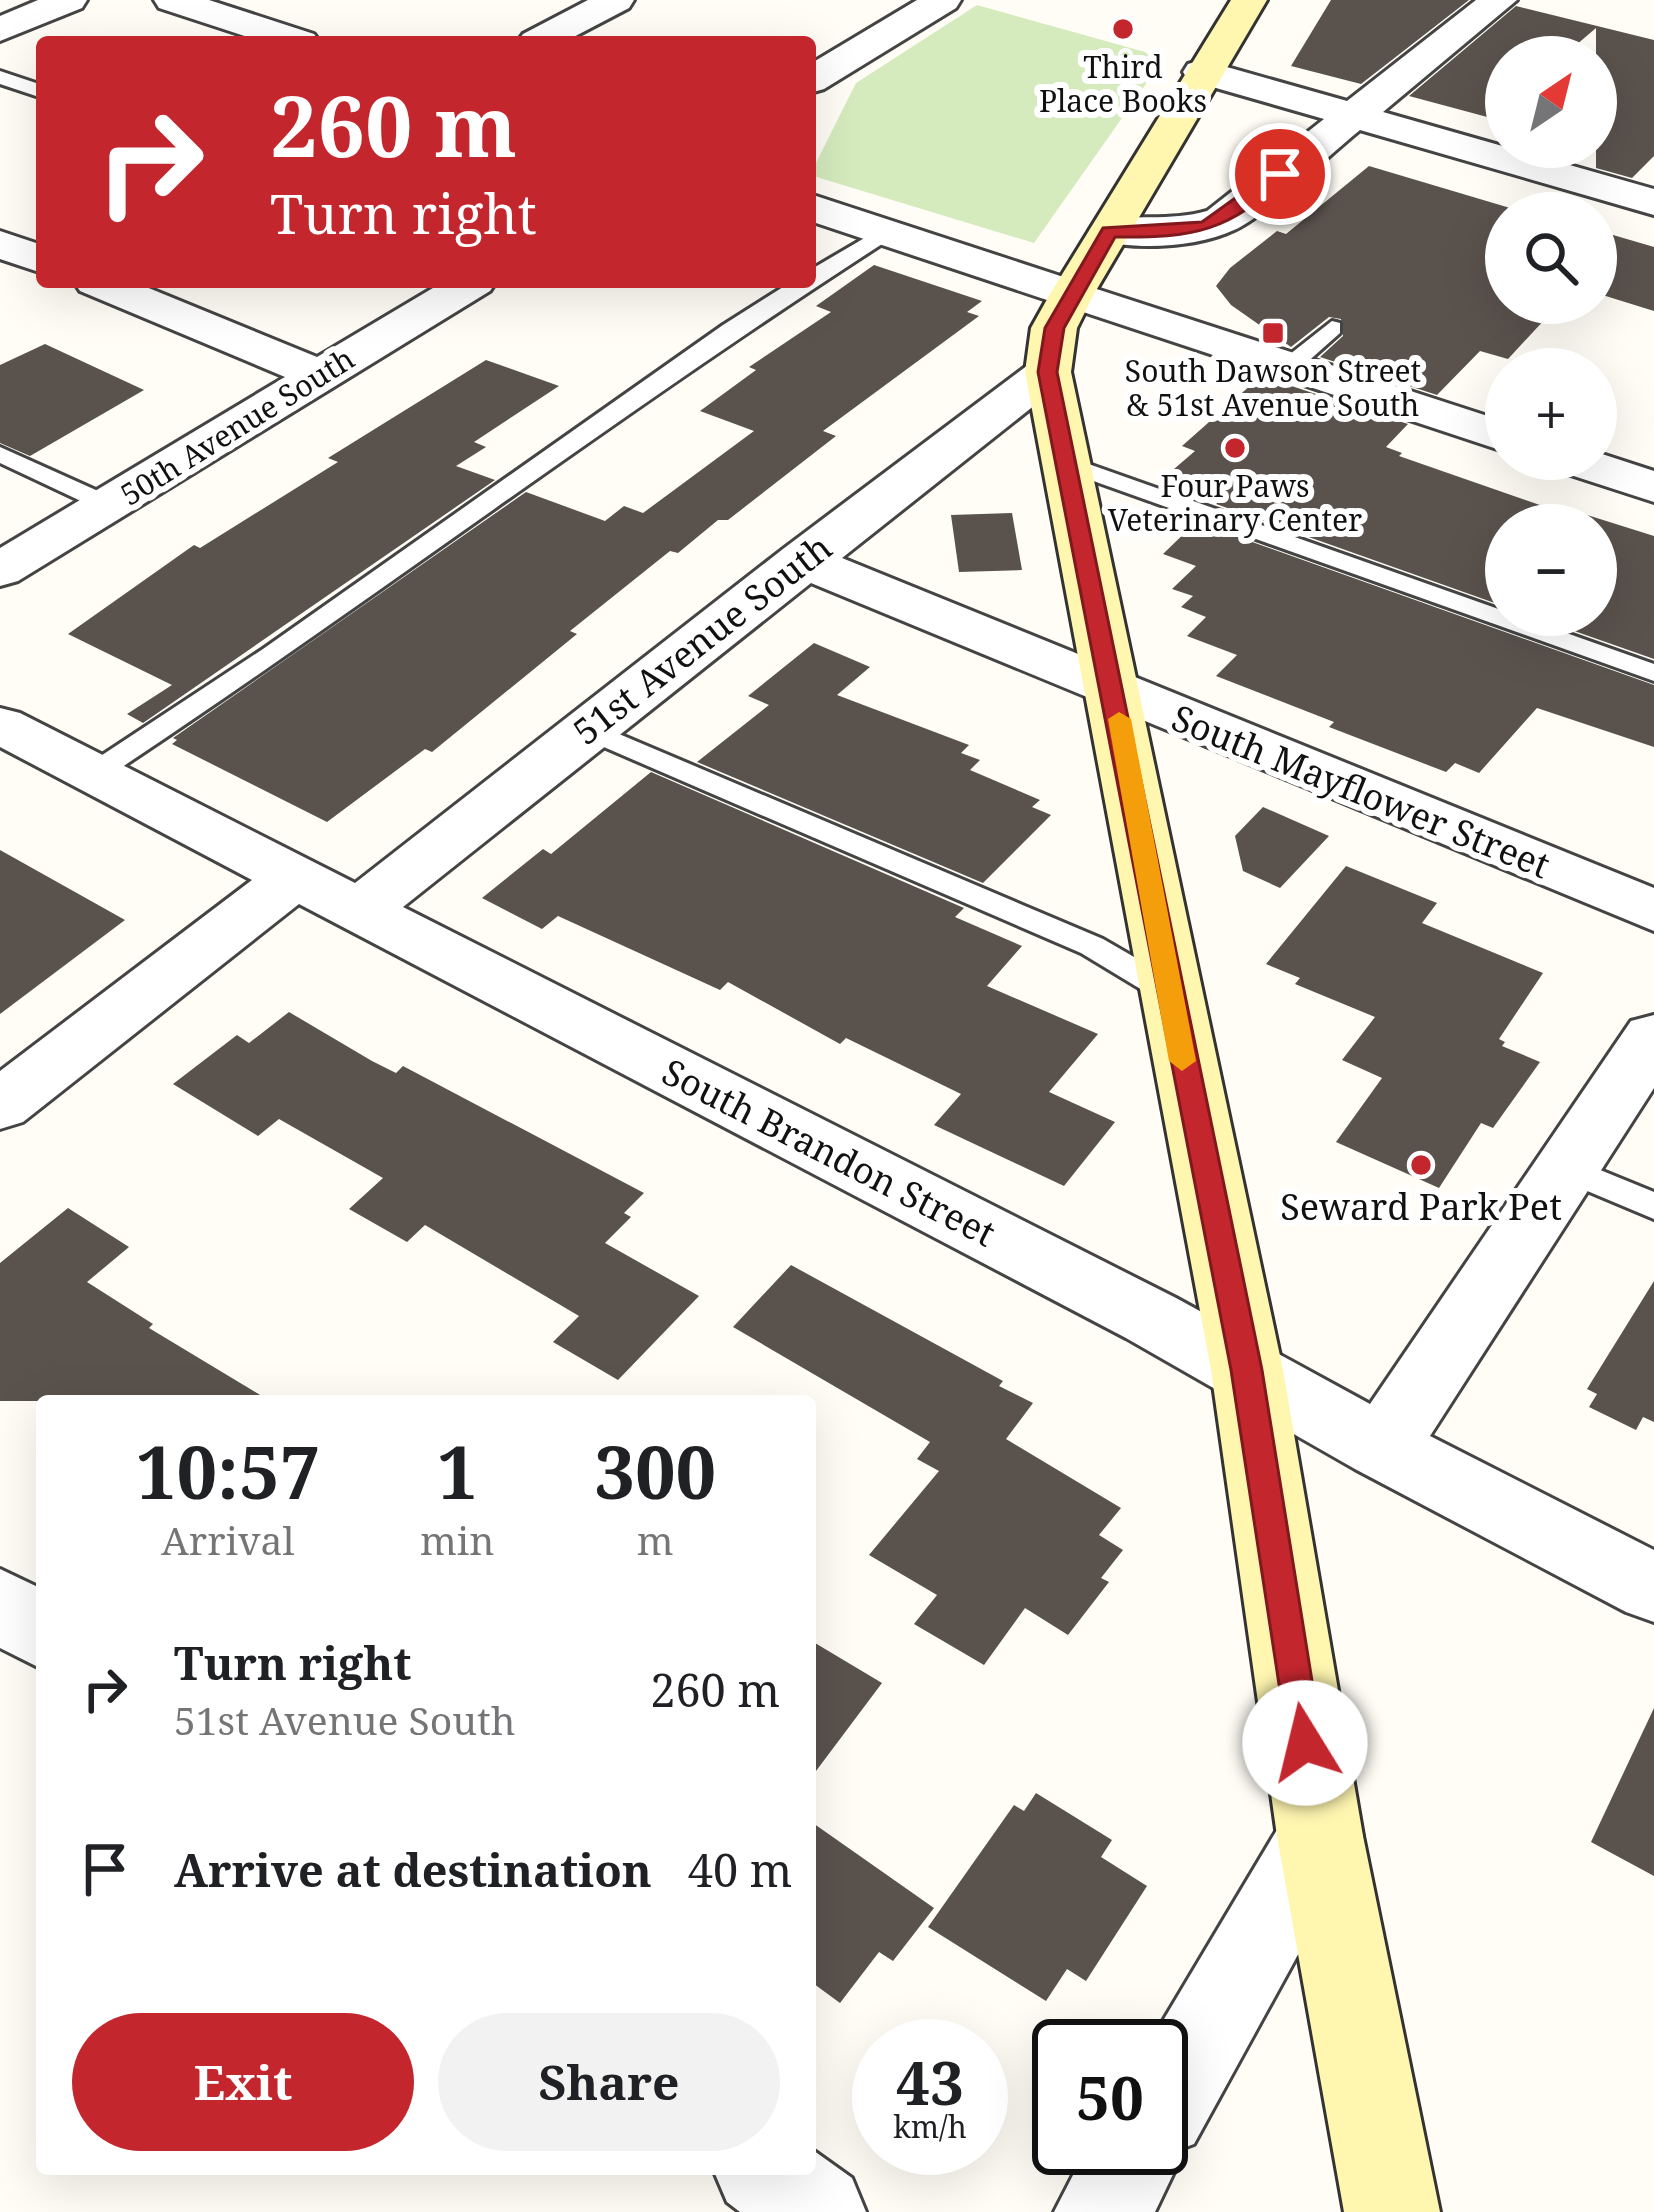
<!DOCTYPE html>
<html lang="en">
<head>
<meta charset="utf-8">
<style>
  :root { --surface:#fff; --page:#f2f2f2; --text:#202124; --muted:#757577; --accent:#c4262e }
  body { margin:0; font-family:"Noto Serif",serif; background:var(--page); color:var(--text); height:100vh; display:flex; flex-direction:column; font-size:45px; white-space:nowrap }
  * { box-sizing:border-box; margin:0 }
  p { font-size:39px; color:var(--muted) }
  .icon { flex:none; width:66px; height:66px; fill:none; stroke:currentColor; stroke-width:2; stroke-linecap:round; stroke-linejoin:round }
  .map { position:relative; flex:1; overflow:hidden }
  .side { position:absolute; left:36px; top:1395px; width:780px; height:780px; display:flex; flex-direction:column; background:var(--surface); border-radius:12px; box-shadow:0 12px 48px #0002 }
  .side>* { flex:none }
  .hud { position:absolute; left:36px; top:36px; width:780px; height:252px; border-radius:12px; box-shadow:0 12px 48px #0002; background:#c4262e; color:#fff; overflow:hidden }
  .needle { width:78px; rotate:35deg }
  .fabs { position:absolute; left:1485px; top:36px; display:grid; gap:24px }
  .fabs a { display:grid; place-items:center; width:132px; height:132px; border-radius:50%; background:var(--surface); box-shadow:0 12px 48px #0002; font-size:60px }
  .speed { position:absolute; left:852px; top:2019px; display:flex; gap:24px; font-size:60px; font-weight:700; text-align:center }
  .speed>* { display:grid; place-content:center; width:156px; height:156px; border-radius:50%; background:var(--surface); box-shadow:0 12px 48px #0002; line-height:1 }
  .speed small { font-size:30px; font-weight:400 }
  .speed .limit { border:6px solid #111; border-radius:18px; background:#fff; color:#111 }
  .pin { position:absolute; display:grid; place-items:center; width:102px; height:102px; color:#fff; margin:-51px; border:6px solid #fff; border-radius:50%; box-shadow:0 3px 12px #0007 }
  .me { position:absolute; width:132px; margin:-66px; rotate:351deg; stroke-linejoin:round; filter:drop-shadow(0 0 9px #0008) }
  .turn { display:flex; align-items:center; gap:42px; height:252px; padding:0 36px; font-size:54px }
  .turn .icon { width:156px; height:156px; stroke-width:2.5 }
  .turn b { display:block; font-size:84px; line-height:102px }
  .eta { display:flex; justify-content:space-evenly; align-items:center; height:204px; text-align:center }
  .eta b { font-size:72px; font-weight:700; line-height:84px }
  .cta { display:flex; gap:24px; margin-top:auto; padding:24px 36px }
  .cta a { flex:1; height:138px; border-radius:72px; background:var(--accent); color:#fff; font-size:48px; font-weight:700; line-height:138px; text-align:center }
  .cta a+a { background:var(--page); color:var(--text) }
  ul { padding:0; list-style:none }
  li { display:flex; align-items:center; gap:36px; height:180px; padding:0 36px }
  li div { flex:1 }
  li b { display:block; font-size:45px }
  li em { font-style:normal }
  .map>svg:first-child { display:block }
</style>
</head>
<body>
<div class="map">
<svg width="1654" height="2212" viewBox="0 0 1654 2212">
  <rect width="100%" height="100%" fill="#fffdf5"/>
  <polygon fill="#d5ebbd" points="977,5 1145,52 1160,64 1034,243 810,175 856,83"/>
  <g fill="#5a524d">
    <polygon points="1331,0 1469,0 1361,84 1291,66"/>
    <polygon points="1516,6 1654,40 1654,156 1632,178 1596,168 1596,28 1562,57 1506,57 1506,105 1491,118 1409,96"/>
    <polygon points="1369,166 1527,213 1506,213 1506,303 1560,303 1508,359 1480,351 1437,395 1320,357 1343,336 1341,319 1329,317 1291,347 1231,305 1216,286 1230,268 1277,231 1286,234"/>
    <polygon points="1596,230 1654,247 1654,311 1596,293"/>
    <polygon points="874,265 982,301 967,312 979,316 823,431 836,436 728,520 718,520 678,553 670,551 570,631 577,634 432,752 425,749 327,822 172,744 177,740 173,738 526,492 605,521 624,506 643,513 754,431 700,411 756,370 749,367 831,312 816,306"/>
    <polygon points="45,344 144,390 30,456 0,443 0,365"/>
    <polygon points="486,360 559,386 474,442 486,447 456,466 495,480 143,723 127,714 172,685 68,634 194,545 200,548 338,462 328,458"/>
    <polygon points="1261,376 1408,424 1386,447 1402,453 1399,456 1580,519 1584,514 1654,536 1654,659 1529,615 1596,615 1596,525 1506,525 1506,607 1216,504 1225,496 1167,475 1195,451 1182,446"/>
    <polygon points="1012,513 1022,570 959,572 951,515"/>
    <polygon points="1196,522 1654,685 1654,747 1537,708 1479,773 1455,763 1446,772 1329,727 1334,722 1216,676 1237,655 1187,636 1206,617 1181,607 1193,596 1172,589 1196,566 1163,554"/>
    <polygon points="814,643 870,667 837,695 969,745 961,753 980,760 970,770 1040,800 1032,807 1051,815 983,883 697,762 769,705 748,696"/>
    <polygon points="651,772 964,908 955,917 1022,946 987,986 1098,1034 1049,1092 1115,1122 1064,1186 934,1125 961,1094 846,1038 840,1044 728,982 720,990 558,916 542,929 482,898 543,849 551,854"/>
    <polygon points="1263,807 1329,836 1280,888 1243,871 1235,836"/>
    <polygon points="0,850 125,920 0,1014"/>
    <polygon points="1346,866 1437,903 1422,923 1543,973 1499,1039 1505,1042 1502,1046 1540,1062 1493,1128 1481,1123 1439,1188 1336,1142 1382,1078 1342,1060 1375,1017 1295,984 1300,978 1266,964"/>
    <polygon points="289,1012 372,1061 396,1073 403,1066 644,1193 624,1213 631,1217 605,1243 699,1296 618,1380 553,1342 579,1316 425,1225 407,1242 349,1209 383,1178 279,1119 258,1136 173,1084 237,1035 249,1043"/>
    <polygon points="68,1208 129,1247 87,1282 153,1324 149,1328 270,1401 0,1401 0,1263"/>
    <polygon points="791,1265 1003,1381 999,1386 1033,1403 1006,1439 1121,1508 1099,1535 1123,1550 1101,1578 1109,1582 1068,1635 1025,1608 984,1665 914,1624 937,1595 869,1555 939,1471 917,1459 930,1442 733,1327"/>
    <polygon points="1654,1281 1654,1422 1643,1417 1636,1430 1589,1407 1597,1394 1587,1389"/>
    <polygon points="810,1640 882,1683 810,1779"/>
    <polygon points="1654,1708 1654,1876 1591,1842"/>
    <polygon points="1036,1793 1112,1840 1101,1857 1147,1886 1086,1981 1067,1969 1046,2001 928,1927 1014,1805 1024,1811"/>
    <polygon points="810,1821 934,1908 893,1961 879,1952 840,2003 810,1981"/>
  </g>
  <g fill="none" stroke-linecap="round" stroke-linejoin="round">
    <defs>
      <g id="service">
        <polygon points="0,71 42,85 42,98 0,84"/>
        <path d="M885,226L893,227V237C625,409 370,603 104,779H84L80,773L84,767L263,649L723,325L791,282H810V270Z"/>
        <polygon points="1332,321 1340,323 1340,333 1296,372 1280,372 1280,362"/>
        <polygon points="0,447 118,500 122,505 109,513 100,510 0,463"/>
        <polygon points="1066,456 1654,664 1654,681 1057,468 1057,458"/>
        <polygon points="586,720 1103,939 1179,983 1184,991 1179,999 1157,999 1081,953 576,735 572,729 576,723"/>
        <polygon points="1566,1156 1654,1192 1654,1219 1554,1177 1549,1168 1554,1159"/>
      </g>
      <g id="minor">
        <polygon points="38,0 87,0 82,8 0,41 0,16"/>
        <polygon points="154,0 209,0 314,34 320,42 263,42 159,8"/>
        <polygon points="588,0 634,0 629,8 564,42 517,42 523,34"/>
        <polygon points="917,0 961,0 956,8 824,89 810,93 810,64"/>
        <path d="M1476,0H1517L1383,112L1654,189V215L1360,130C1329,155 1267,215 1234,230C1196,248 1136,250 1095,240L1089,231L1095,222C1132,213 1170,222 1207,211L1324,119L1188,80L1183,72L1188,64L1202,60L1347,101Z"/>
        <polygon points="810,194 1088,285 1094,294 1088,303 1072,307 1056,303 810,221"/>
        <polygon points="0,231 42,245 42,273 0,259"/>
        <polygon points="74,282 134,282 317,357 443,282 496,282 490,291 18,581 0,586 0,548 285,377 80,291"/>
        <polygon points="1048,358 1064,362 1071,372 1064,382 842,558 1654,888 1654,931 811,583 403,907 1176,1298 1370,1404 1631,1021 1654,1015 1654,1088 1430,1436 1654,1550 1654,1622 1626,1612 1355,1469 1126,1338 299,904 23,1122 0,1129 0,1071 252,880 0,747 0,708 20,713 355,883 783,549 1032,362"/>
        <polygon points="0,1569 42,1589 42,1669 0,1648"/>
        <polygon points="1320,1796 1350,1808 1363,1836 1194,2144 1186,2147 1155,2212 1054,2212 1087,2148 1161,2148 1161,2046 1148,2046 1290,1808"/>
        <polygon points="810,2148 852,2178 866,2212 740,2212 727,2202 713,2169 810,2169"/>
      </g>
      <g id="tertiary">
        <polygon points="1072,281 1506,422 1506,452 1056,303 1050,294 1056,285"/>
        <polygon points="1596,452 1654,471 1654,502 1552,469 1545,459 1596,459"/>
      </g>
      <polygon id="secondary" points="1231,0 1267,0 1094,294 1077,328 1071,372 1283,1370 1363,1836 1440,2212 1344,2212 1277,1836 1211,1370 1025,372 1031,328 1050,294"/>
    </defs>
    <use href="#service" stroke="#444" stroke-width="6"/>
    <use href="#minor" stroke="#444" stroke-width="6"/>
    <use href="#tertiary" stroke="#444" stroke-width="6"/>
    <use href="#secondary" stroke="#333" stroke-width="6"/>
    <use href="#service" fill="#fff" fill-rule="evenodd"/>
    <use href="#minor" fill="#fff" fill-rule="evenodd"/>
    <use href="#tertiary" fill="#fff" fill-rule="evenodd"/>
    <use href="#secondary" fill="#fff6b0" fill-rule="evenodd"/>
  </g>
  <path fill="#c4262e" stroke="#7f191e" stroke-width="3" d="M1273,171L1288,174C1230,232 1194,238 1115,237L1064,328L1057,372L1262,1370L1322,1743L1317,1754L1305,1759L1293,1754L1288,1743L1231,1370L1038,372L1045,328L1103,228L1202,222Z"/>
  <polygon fill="#f59e0b" points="1119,712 1131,719 1196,1061 1182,1071 1169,1061 1108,719"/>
  <g fill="#c4262e" stroke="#fff" stroke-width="4.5">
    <circle cx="1123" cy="29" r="12"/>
    <rect x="1261" y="321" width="24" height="24" rx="6"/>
    <circle cx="1235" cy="448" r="12"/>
    <circle cx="1421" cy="1165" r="12"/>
  </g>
  <g text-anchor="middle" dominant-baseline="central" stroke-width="12" stroke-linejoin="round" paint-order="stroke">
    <g font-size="30" fill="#111" stroke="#fff">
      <text x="1123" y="66">Third<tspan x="1123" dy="34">Place Books</tspan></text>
      <text x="1273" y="370">South Dawson Street<tspan x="1273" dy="34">&amp; 51st Avenue South</tspan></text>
      <text x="1235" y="485">Four Paws<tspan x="1235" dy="34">Veterinary Center</tspan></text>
    </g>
    <g font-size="30" fill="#111" stroke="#fff">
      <text transform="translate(237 426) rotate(-32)">50th Avenue South</text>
    </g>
    <g font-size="36" fill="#111" stroke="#fff">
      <text transform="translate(702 639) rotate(-38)">51st Avenue South</text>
      <text transform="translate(1361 791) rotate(22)">South Mayflower Street</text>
      <text transform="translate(829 1152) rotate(27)">South Brandon Street</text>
    </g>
    <g font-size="36" fill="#111" stroke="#fff">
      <text x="1421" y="1206">Seward Park Pet</text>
    </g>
  </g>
</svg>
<div class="fabs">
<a><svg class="needle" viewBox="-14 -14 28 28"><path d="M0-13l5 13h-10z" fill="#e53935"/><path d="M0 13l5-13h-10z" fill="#757577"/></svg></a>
<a><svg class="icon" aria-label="search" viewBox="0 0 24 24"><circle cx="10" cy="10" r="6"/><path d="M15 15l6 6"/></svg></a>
<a>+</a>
<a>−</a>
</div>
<div class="speed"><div>43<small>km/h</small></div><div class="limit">50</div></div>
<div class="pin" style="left:1280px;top:174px;background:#d93025"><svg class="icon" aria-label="arrive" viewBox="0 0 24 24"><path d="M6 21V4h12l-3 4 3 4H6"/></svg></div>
<svg class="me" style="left:1305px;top:1743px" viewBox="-20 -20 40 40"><circle r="19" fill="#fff"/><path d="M0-13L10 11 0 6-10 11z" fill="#c4262e"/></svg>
<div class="hud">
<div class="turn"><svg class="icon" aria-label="right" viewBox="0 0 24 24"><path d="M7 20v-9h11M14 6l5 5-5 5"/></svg><div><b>260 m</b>Turn right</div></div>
</div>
<section class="side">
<div class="eta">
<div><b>10:57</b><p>Arrival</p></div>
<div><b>1</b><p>min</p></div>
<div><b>300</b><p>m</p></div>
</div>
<ul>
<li><svg class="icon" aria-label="right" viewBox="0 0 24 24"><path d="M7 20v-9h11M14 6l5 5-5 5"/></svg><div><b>Turn right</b><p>51st Avenue South</p></div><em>260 m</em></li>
<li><svg class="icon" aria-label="arrive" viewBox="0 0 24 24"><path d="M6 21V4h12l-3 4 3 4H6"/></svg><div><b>Arrive at destination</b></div><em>40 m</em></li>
</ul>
<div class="cta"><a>Exit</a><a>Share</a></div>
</section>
</div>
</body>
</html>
